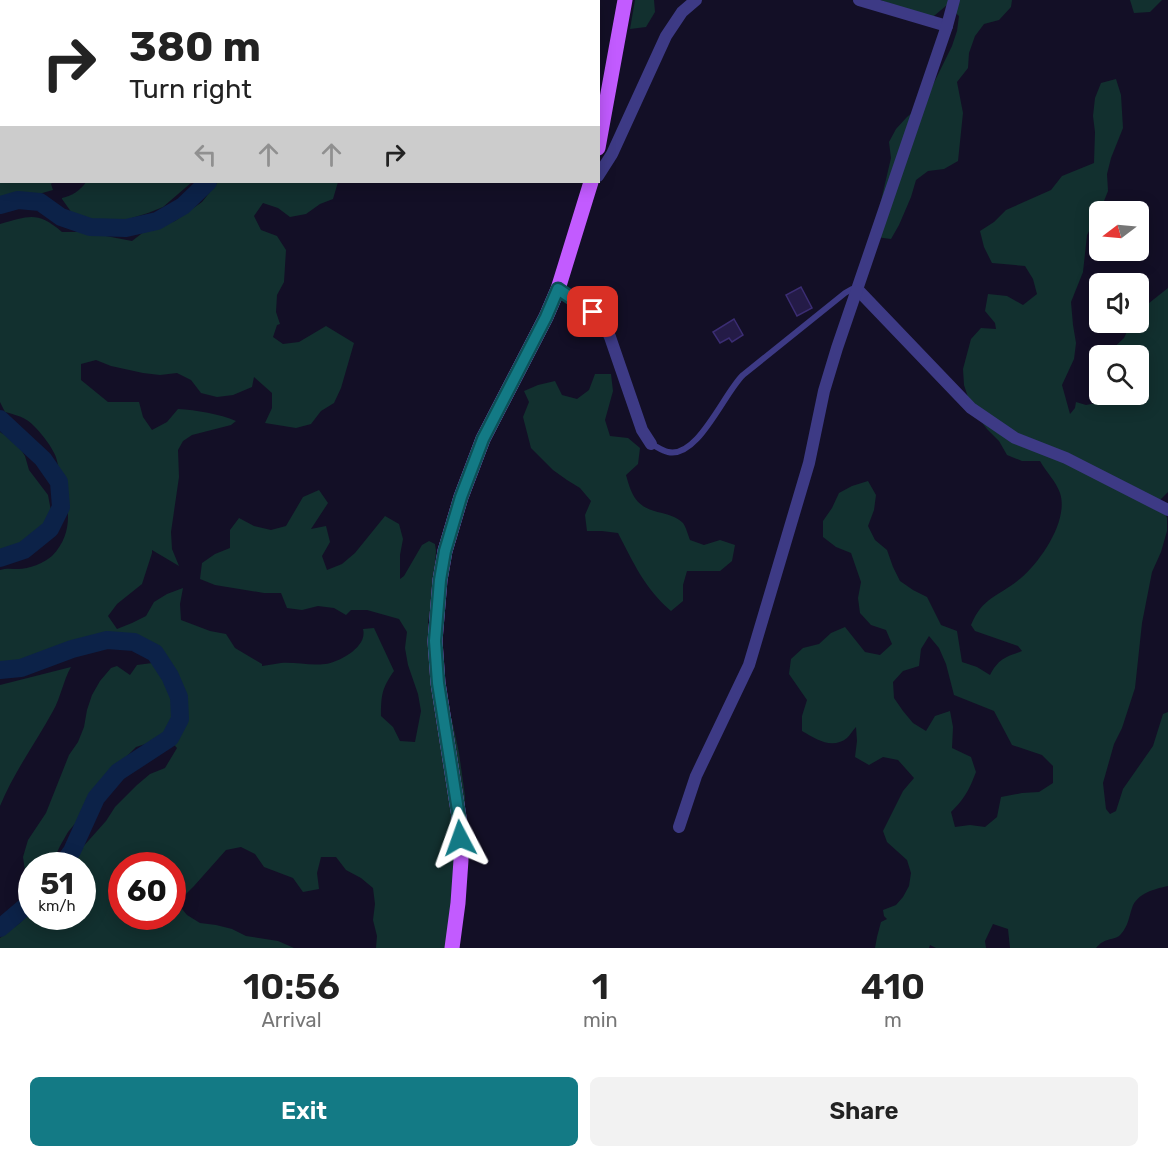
<!DOCTYPE html>
<html lang="en">
<head>
<meta charset="utf-8">
<style>
  :root { --surface:#fff; --page:#f2f2f2; --text:#222; --muted:#767676; --accent:#137a85 }
  body { margin:0; font-family:Rubik,sans-serif; background:var(--page); color:var(--text); height:100vh; display:flex; flex-direction:column; font-size:22px; white-space:nowrap }
  * { box-sizing:border-box; margin:0 }
  p { font-size:20px; color:var(--muted) }
  .icon { flex:none; width:33px; height:33px; fill:none; stroke:currentColor; stroke-width:2; stroke-linecap:round; stroke-linejoin:round }
  .map { position:relative; height:948px; overflow:hidden }
  .drawer { display:flex; flex-direction:column; background:var(--surface); flex:1 }
  .drawer>* { flex:none }
  .hud { position:absolute; left:0px; top:0px; width:600px; height:183px; box-shadow:0 3px 15px #0003; background:#fff; color:var(--text); overflow:hidden }
  .needle { width:39px; rotate:254deg }
  .controls { position:absolute; left:1089px; top:201px; display:grid; gap:12px }
  .controls a { display:grid; place-items:center; width:60px; height:60px; border-radius:9px; background:var(--surface); box-shadow:0 3px 15px #0003; font-size:30px }
  .speed { position:absolute; left:18px; top:852px; display:flex; gap:12px; font-size:30px; font-weight:700; text-align:center }
  .speed>* { display:grid; place-content:center; width:78px; height:78px; border-radius:50%; background:var(--surface); box-shadow:0 3px 15px #0003; line-height:1 }
  .speed small { font-size:15px; font-weight:400 }
  .speed .limit { border:9px solid #d22; background:#fff; color:#111 }
  .pin { position:absolute; display:grid; place-items:center; width:51px; height:51px; color:#fff; margin:-26px; border-radius:12px; box-shadow:0 3px 9px #0006 }
  .me { position:absolute; width:66px; margin:-33px; rotate:356deg; stroke-linejoin:round; filter:drop-shadow(0 0 4px #0008) }
  .turn { display:flex; align-items:center; gap:21px; height:126px; padding:0 30px; font-size:27px }
  .turn .icon { width:78px; height:78px; stroke-width:2.5 }
  .turn b { display:block; font-size:42px; line-height:51px }
  .lanes { display:flex; align-items:center; height:57px; padding:0 30px; background:#0003; justify-content:center; gap:30px; direction:ltr }
  .lanes .off { opacity:.35 }
  .eta { display:flex; justify-content:space-evenly; align-items:center; height:102px; text-align:center }
  .eta b { font-size:36px; font-weight:600; line-height:42px }
  .primary-button { display:flex; gap:12px; margin-top:auto; padding:12px 30px }
  .primary-button a { flex:1; height:69px; border-radius:9px; background:var(--accent); color:#fff; font-size:24px; font-weight:600; line-height:69px; text-align:center }
  .primary-button a+a { background:var(--page); color:var(--text) }
  .map>svg:first-child { display:block }
</style>
</head>
<body>
<div class="map">
<svg width="1168" height="948" viewBox="0 0 1168 948">
  <rect width="100%" height="100%" fill="#130f26"/>
  <g fill="#12302f" fill-rule="evenodd">
    <polygon points="11,0 216,0 216,1 13,2"/>
    <polygon points="635,0 654,0 655,12 646,27 630,29"/>
    <polygon points="881,0 1012,0 1011,7 999,20 984,24 975,36 969,53 968,68 957,82 963,113 958,161 944,169 928,171 916,180 911,197 899,225 891,239 876,237 880,205 891,158 889,142 896,129 907,117 924,103 952,46 957,31 959,16 947,5 928,21"/>
    <polygon points="1130,0 1162,0 1150,12 1134,13"/>
    <path d="M1116,79L1121,95L1123,128L1111,158L1107,174L1108,191L1102,206L1087,235L1083,272L1071,302L1073,325L1076,343L1074,359L1062,385L1070,414L1075,408L1076,402L1086,405L1117,399L1115,395L1138,394V356L1106,355L1124,338L1131,323L1138,322L1139,311L1168,288V492L1160,500L1167,518V531L1161,552L1152,572L1142,623L1135,688L1122,728L1114,744L1103,783L1106,809L1110,814L1116,811L1123,789L1153,746L1163,714L1168,712V886C1155,889 1137,893 1132,908C1129,917 1128,926 1121,934C1116,940 1109,938 1103,942C1100,943 1098,946 1096,948H1010L1008,929L993,924L985,941L986,948H936L930,945L929,948H875L877,937L881,922L887,919L884,916L883,910L896,905L903,897L909,886L911,873L907,860L887,842L883,831L903,791L914,778L898,760L883,757L869,765L855,757L857,741L856,727C853,730 850,735 847,738C832,750 816,739 802,731V716L807,700L789,674L791,659L803,648L819,644L831,633L845,627L865,652L880,655L892,644L886,630L871,625L860,613L858,598L861,582L851,553L836,547L823,537V521L832,508L839,493L852,486L868,481L876,495L874,510L868,526L875,540L887,550L893,567L900,581L913,590L927,597L941,625L957,631L962,662L977,667L990,675C999,658 1006,657 1022,651L1018,646L975,631L971,625C983,596 1000,596 1021,578C1041,561 1069,520 1060,493C1056,481 1046,472 1040,461H1022L1007,455L999,441L987,429L977,416L969,400L964,385L963,369L971,339L981,328L996,329L995,323L985,311L988,294L1007,296L1023,305L1037,294L1033,279L1025,266L992,263L984,247L980,231L994,222L1006,210L1051,190L1062,176L1094,163L1095,132L1093,116L1095,98L1101,83ZM929,636L939,648L946,664L954,695L994,711L1012,745L1042,755L1053,766V783L1039,792L1022,793L1001,797L997,817L985,827L970,825L955,827L951,812C965,798 969,790 976,772L971,757L952,748L953,727L950,711L935,716L926,731L913,723L903,711L894,698L893,682L903,671L919,666L921,649Z"/>
    <polygon points="0,146 2,146 2,182 53,182 51,184 53,190 28,197 12,197 0,201"/>
    <path d="M86,182H192L163,207L148,213L119,222L102,223L72,213L62,199V198C72,196 81,190 86,182Z"/>
    <path d="M218,182H338L333,199L320,204L306,214L290,217L278,208L263,203L254,216L261,230L277,236L286,250L284,282L277,295L276,312L280,324L277,325L273,337L283,344L299,342L326,326L354,343L341,388L334,403L321,411L311,424L296,428L265,423L272,408V393L254,377L252,387L233,395L217,397L201,393L191,380L177,373L160,375L143,373L111,366L96,360L81,364V380L108,402H139L143,417L152,430L167,422L178,409C196,410 220,414 236,421L231,425L192,435L183,441L178,450L179,477L171,532L172,549L179,566L152,550V553L142,584L117,604L108,616L117,629L132,623L146,616L154,602L167,594L183,588L180,604L181,620L210,631L226,634L235,648L262,664V666C269,665 275,664 281,663C296,662 310,666 325,664C339,662 368,647 363,629L374,628L394,671C382,688 381,695 381,716L393,727L400,741L415,742L421,711L418,694L408,665L405,648L407,632L399,619L367,610H351L346,615L334,608L318,606L302,610L287,608L281,593H264L215,585L200,579L202,563L215,554L230,548V530L239,518L254,526L271,530L286,526L303,497L319,490L328,503L311,529L326,526L330,542L322,556L327,570L342,564L355,553L385,516L399,524L403,539L400,555V579L404,576L422,545L429,541L435,544L436,551L433,599L428,621L432,671L436,685L452,720L459,753L465,796L466,861L451,948H376L377,936L373,920L375,904L373,888L361,878L346,870L336,857H321L317,873L319,889L303,892L293,878L264,867L255,854L241,847L226,850L194,886L177,903L187,915L200,923L216,925L232,929L246,936L278,941L294,948H0V938L20,923L31,909L32,916H82V866L74,865L81,849L106,821L115,807L137,785L150,774L165,768L177,748L167,737L136,747L92,791L83,806L78,820L68,832L60,846L53,861L48,865L32,866L31,880L27,885L23,857L28,840L46,813L69,755L78,742L84,727L87,710L92,695L100,681L111,668L117,666L130,675L137,665L160,662L167,663C161,654 156,650 147,645C113,625 107,646 77,654C65,657 54,652 44,654C39,655 33,659 27,661C19,665 9,667 0,667V570C6,568 12,569 18,569C29,569 44,563 52,556C76,531 68,503 60,473C58,466 57,457 53,451C49,443 40,432 34,426C26,417 16,415 5,412L0,402V224C30,216 37,211 62,232H85L132,241L145,231L175,221L202,202ZM122,866H172V916H122Z"/>
    <path d="M595,374H611L613,391L605,420L610,436L628,438L640,448L638,464L626,475C632,497 637,508 662,513C669,515 677,517 683,523C686,527 688,535 690,540L704,545L720,540L735,545L732,561L720,571H687L683,585V601L671,611C645,589 633,562 618,533L602,531H587L585,515L591,501L580,488L567,480L553,470L531,448L523,417L529,402L524,391L538,385L555,381L562,395L577,399L589,390Z"/>
    <polygon points="0,432 16,442 25,456 29,470 48,495 51,511 46,526 20,544 0,553"/>
    <path d="M71,667C63,681 61,697 53,711C36,742 14,772 0,806V685Z"/>
  </g>
  <g fill="none" stroke-linecap="round" stroke-linejoin="round">
    <g stroke="#0c2248" stroke-width="18">
      <polyline points="0,6 2,7"/>
      <polyline points="0,205 18,200 40,202 61,217 90,227 126,228 157,221 183,206 208,182"/>
      <polyline points="0,419 43,459 59,482 61,507 50,529 24,550 0,558"/>
      <polyline points="0,670 21,668 72,649 107,640 134,642 155,653 170,676 179,697 180,719 170,738 118,772 96,798 72,851 61,866"/>
      <polyline points="0,928 32,901"/>
    </g>
  </g>
  <g fill="#241b47" stroke="#3b2d73" stroke-width="1.5">
    <polygon points="801,287 812,308 797,316 786,295"/>
    <polygon points="734,319 743,335 732,342 729,338 720,343 713,332"/>
  </g>
  <g fill="none" stroke-linecap="round" stroke-linejoin="round">
    <path stroke="#3d3a85" stroke-width="6" d="M651,444C656,446 662,451 668,452C698,459 724,393 743,375L845,293L852,289L858,290"/>
    <g stroke="#3d3a85" stroke-width="12">
      <polyline points="859,0 947,26"/>
      <polyline points="598,176 612,154 666,36 682,12 696,0"/>
      <polyline points="558,289 593,311 603,321 610,337 642,430 651,444"/>
      <polyline points="858,290 971,408 1015,438 1066,458 1168,510"/>
      <polyline points="679,827 696,776 749,665 809,463 824,391 837,348 947,26 954,0"/>
    </g>
    <g stroke="#c25bff" stroke-width="15">
      <polyline points="598,148 625,0"/>
      <polyline points="452,948 458,903 461,860 459,817 438,683 435,641 440,580 445,551 461,497 483,439 546,317 558,289 591,182"/>
    </g>
  </g>
  <g fill="none" stroke-linecap="round" stroke-linejoin="round">
    <defs>
      <polyline id="route" points="460,838 459,817 438,683 435,641 440,580 445,551 461,497 483,439 546,317 558,289 580,304 593,312"/>
    </defs>
    <use href="#route" stroke="#0c4f56" stroke-width="15"/>
    <use href="#route" stroke="#137a85" stroke-width="10"/>
  </g>
</svg>
<div class="controls">
<a><svg class="needle" viewBox="-14 -14 28 28"><path d="M0-13l5 13h-10z" fill="#e53935"/><path d="M0 13l5-13h-10z" fill="#767676"/></svg></a>
<a><svg class="icon" aria-label="sound" viewBox="0 0 24 24"><path d="M4 9h4l5-4v14l-5-4H4zM17 9q2 3 0 6"/></svg></a>
<a><svg class="icon" aria-label="search" viewBox="0 0 24 24"><circle cx="10" cy="10" r="6"/><path d="M15 15l6 6"/></svg></a>
</div>
<div class="speed"><div>51<small>km/h</small></div><div class="limit">60</div></div>
<div class="pin" style="left:593px;top:312px;background:#d93025"><svg class="icon" aria-label="arrive" viewBox="0 0 24 24"><path d="M6 21V4h12l-3 4 3 4H6"/></svg></div>
<svg class="me" style="left:460px;top:838px" viewBox="-20 -20 40 40"><path d="M0-17L14 15 0 8-14 15z" fill="#137a85" stroke="#fff" stroke-width="4"/></svg>
<div class="hud">
<div class="turn"><svg class="icon" aria-label="right" viewBox="0 0 24 24"><path d="M7 20v-9h11M14 6l5 5-5 5"/></svg><div><b>380 m</b>Turn right</div></div>
<div class="lanes"><svg class="icon off" aria-label="left" viewBox="0 0 24 24"><path d="M17 20v-9H6M10 6l-5 5 5 5"/></svg><svg class="icon off" aria-label="ahead" viewBox="0 0 24 24"><path d="M12 20V5M6 11l6-6 6 6"/></svg><svg class="icon off" aria-label="ahead" viewBox="0 0 24 24"><path d="M12 20V5M6 11l6-6 6 6"/></svg><svg class="icon" aria-label="right" viewBox="0 0 24 24"><path d="M7 20v-9h11M14 6l5 5-5 5"/></svg></div>
</div>
</div>
<section class="drawer">
<div class="eta">
<div><b>10:56</b><p>Arrival</p></div>
<div><b>1</b><p>min</p></div>
<div><b>410</b><p>m</p></div>
</div>
<div class="primary-button"><a>Exit</a><a>Share</a></div>
</section>
</body>
</html>
